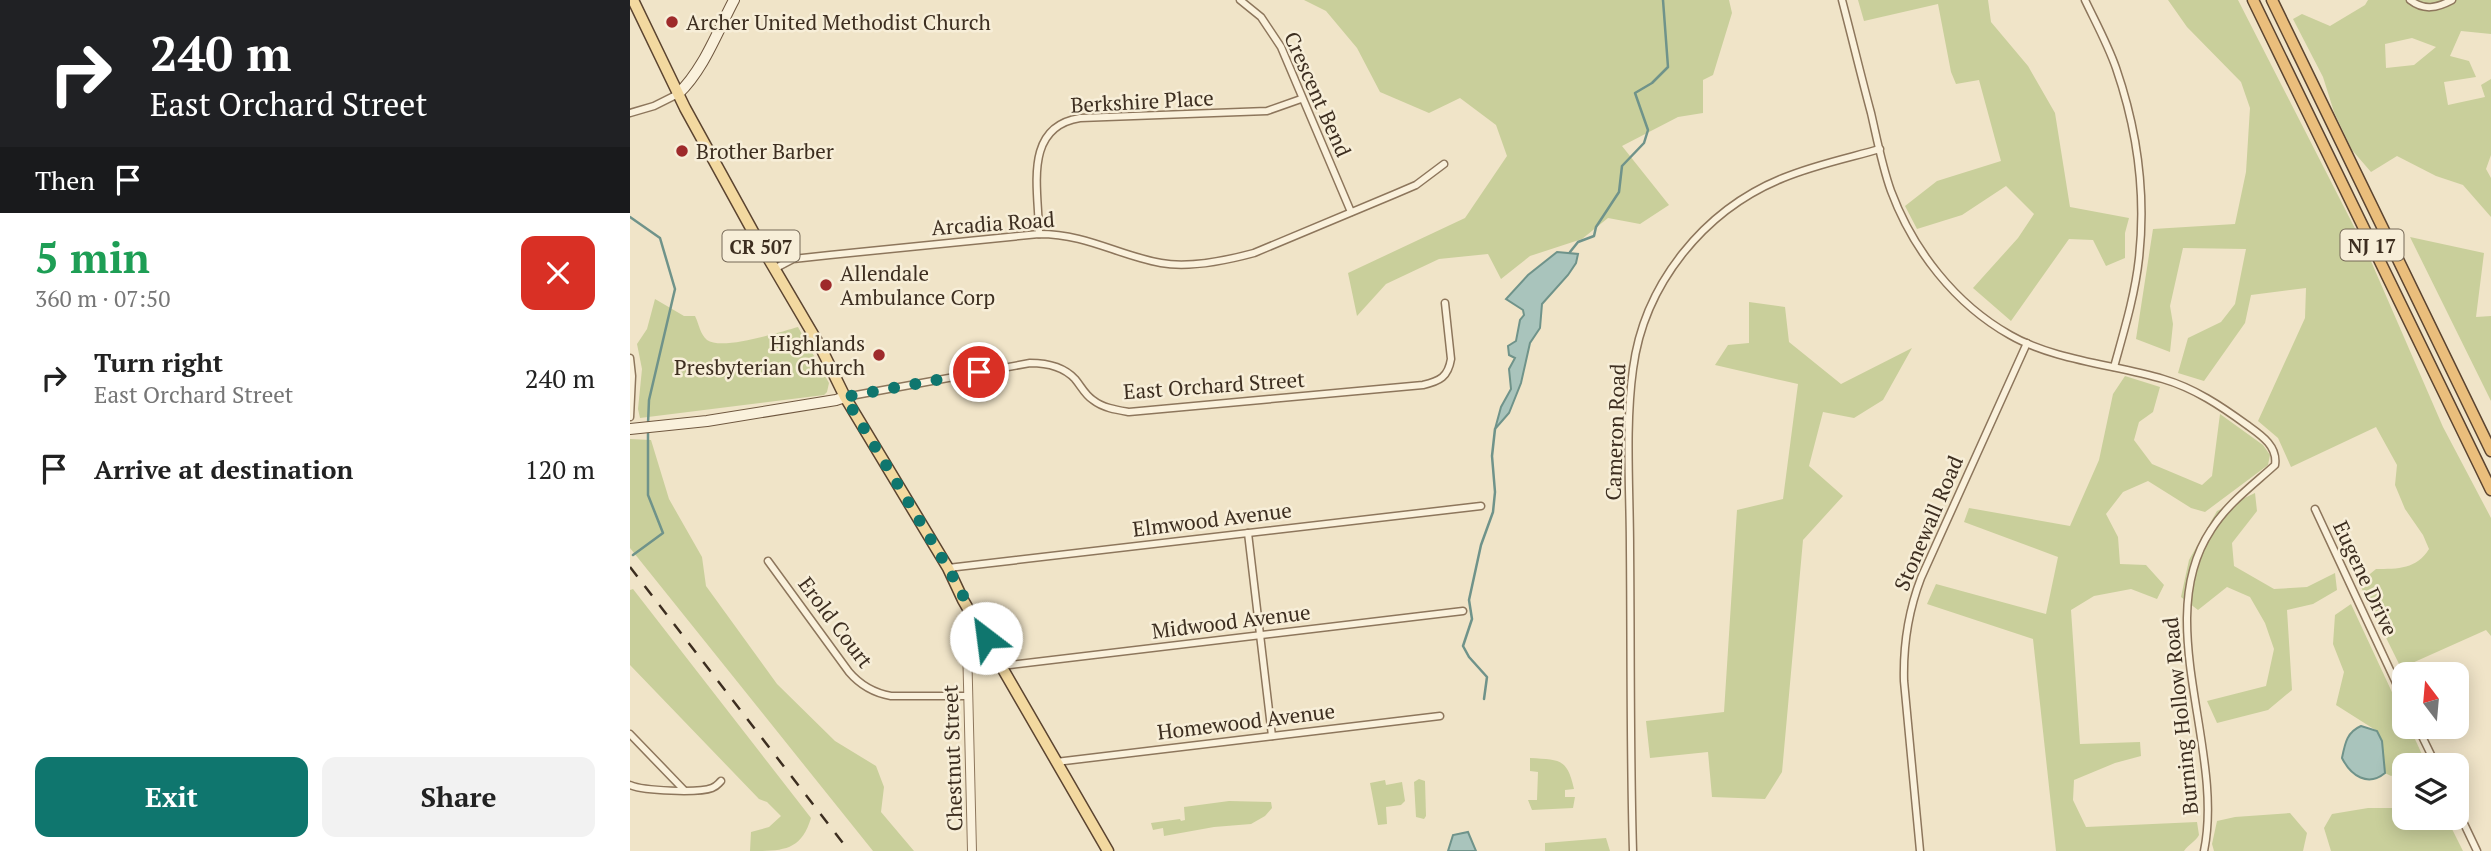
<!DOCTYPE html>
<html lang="en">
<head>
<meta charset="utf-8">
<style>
  :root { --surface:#fff; --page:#f2f2f2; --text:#222; --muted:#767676; --accent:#0f766e }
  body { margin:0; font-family:"PT Serif",serif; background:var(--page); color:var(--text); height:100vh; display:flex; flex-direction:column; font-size:26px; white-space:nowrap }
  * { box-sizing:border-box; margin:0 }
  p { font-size:23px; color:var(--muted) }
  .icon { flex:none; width:38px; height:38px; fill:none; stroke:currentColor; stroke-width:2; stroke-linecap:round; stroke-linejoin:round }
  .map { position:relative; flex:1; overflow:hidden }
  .details { display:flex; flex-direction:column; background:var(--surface); width:630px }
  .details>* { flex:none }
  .hud { background:#202124; color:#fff; overflow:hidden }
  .needle { width:46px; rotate:344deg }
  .tools { position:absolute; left:1762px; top:662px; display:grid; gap:14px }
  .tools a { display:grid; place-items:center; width:77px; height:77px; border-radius:14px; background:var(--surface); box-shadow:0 4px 18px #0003; font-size:35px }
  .pin { position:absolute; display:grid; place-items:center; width:60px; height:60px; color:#fff; margin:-30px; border:4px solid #fff; border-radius:50%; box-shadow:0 2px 7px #0007 }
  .me { position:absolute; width:77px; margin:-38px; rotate:330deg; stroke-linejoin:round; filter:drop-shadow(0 0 5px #0008) }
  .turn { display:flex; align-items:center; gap:24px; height:147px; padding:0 35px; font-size:32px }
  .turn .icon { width:91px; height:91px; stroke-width:2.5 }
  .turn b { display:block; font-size:49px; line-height:60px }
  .then { display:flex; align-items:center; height:66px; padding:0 35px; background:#0003; gap:14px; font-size:26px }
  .round { display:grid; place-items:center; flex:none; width:74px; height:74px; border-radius:14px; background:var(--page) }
  .overview { display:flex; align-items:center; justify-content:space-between; height:119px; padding:0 35px }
  h1 { font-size:42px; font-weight:700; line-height:52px; color:#1e9e55 }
  .action { display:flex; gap:14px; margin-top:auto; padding:14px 35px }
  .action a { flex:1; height:80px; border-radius:14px; background:var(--accent); color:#fff; font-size:28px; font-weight:700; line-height:80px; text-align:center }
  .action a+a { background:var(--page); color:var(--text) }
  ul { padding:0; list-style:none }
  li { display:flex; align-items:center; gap:21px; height:91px; padding:0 35px }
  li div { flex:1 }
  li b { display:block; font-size:26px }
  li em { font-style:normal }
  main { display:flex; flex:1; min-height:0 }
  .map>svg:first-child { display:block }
</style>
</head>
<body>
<main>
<section class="details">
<div class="hud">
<div class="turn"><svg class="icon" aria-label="right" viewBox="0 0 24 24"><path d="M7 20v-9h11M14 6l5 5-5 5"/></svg><div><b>240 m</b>East Orchard Street</div></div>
<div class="then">Then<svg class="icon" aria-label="arrive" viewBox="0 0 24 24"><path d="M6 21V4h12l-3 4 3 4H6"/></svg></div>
</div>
<div class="overview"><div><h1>5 min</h1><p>360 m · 07:50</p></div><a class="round" style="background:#d93025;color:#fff"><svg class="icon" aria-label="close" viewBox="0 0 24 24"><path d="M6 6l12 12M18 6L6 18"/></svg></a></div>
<ul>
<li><svg class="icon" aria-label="right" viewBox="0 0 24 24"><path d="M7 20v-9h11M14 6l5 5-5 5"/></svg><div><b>Turn right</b><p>East Orchard Street</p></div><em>240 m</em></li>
<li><svg class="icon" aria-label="arrive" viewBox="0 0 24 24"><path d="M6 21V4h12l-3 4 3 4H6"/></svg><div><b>Arrive at destination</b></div><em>120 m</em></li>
</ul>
<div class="action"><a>Exit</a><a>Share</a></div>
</section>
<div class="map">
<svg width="1861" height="851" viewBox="0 0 1861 851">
  <rect width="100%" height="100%" fill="#f0e4c8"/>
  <g fill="#c9cf9b" fill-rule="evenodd">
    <polygon points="674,0 1099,0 1102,13 1083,75 1073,80 1073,113 1048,117 992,146 1039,205 1010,224 978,218 952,239 900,256 871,279 858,254 809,259 756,284 727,316 718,273 835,218 877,156 866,125 830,98 799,113 750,92 727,48 696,11"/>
    <polygon points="1228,0 1358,0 1361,22 1398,66 1425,113 1440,207 1499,218 1495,233 1495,258 1476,266 1463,240 1439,239 1381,321 1343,288 1388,238 1404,214 1376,186 1332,215 1287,229 1275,206 1307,181 1371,161 1349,80 1326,84 1321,72 1308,4 1234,21"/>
    <path d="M1538,0H1608L1737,252L1813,427L1861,518V636L1856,630L1771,668L1729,583L1746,569C1768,569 1787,569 1799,549L1793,535L1775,509L1765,485L1767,465L1746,427L1661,467L1648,438L1628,421L1675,318L1676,288L1621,295L1615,323L1574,381L1548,373L1558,338L1591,322L1605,304L1616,249L1553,248L1540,306L1543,324L1540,352L1506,339L1523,229L1605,224L1616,172L1620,108L1611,82L1557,27Z"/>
    <path d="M1738,0H1861V34L1831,31L1820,56L1839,61L1846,77L1814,82L1818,105L1855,97L1851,85L1861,79V155L1856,169L1861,178V217L1833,185L1806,176L1767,156L1741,172L1722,150L1704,112L1693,77L1663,19L1672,14L1700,26L1735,5ZM1782,38L1806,47L1784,65L1756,68L1755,44Z"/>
    <polygon points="1780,237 1854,253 1846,317 1861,316 1861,401"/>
    <path d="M25,299L54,316H65C69,324 70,334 77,340C92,351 150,332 168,327L199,383L197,392L194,395L10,418L8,409L12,369L7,344L17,329Z"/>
    <polygon points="1119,302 1155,307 1159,342 1211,384 1282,348 1253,400 1224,418 1193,412 1179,466 1213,496 1173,540 1152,772 1135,799 1082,797 1078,752 1020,758 1016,721 1094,712 1107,510 1153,499 1168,384 1085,365 1098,345 1119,343"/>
    <path d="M1495,376L1530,387L1523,412L1509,422L1504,440L1522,464L1572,485L1582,476L1590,414L1633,445L1640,455L1638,465L1575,512L1561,508L1518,481L1493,492L1476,514L1488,537L1490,564L1516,565L1534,585L1527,599L1501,589L1464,596L1441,610L1450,744L1510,742L1511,756L1485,763L1444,780L1443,800L1456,827L1567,822L1569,835C1565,842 1559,844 1554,851H1426L1403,639L1297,604L1306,584L1416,614L1428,557L1334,522L1339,508L1440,526L1469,460L1483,394Z"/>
    <polygon points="0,439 21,440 39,499 72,557 76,586 147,684 205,741 246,766 254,787 251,812 284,851 243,851 0,548"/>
    <polygon points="1625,493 1627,511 1602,543 1604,566 1644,589 1677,587 1705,573 1707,590 1683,604 1657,610 1662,690 1638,710 1587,723 1577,701 1636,686 1644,649 1635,623 1620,597 1597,587 1568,610 1551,597 1559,560 1587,511"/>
    <path d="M3,589L181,818C171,851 153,851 120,851L121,832L139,827L151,816L137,802L129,799L0,665V590Z"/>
    <polygon points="1721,604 1774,718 1774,726 1779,726 1795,761 1786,765 1774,765 1774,770 1761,776 1755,773 1752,741 1747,731 1706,705 1714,672 1703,644 1705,615"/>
    <path d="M900,758C930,760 937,758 944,789L935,790V797H945L943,808L902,810L898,800H907L908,772L900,771Z"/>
    <polygon points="789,779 795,781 796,816 794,819 786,817 784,782"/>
    <polygon points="755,780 756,785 772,782 775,801 771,805 756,807 757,824 748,825 740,783"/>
    <polygon points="599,801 641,802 642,808 635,816 621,824 584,827 534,836 533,828 523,830 521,823 550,819 551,821 555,820 554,807"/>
    <polygon points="1738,808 1774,808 1774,817 1816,817 1833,851 1701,851 1694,828 1702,814"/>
    <polygon points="1660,813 1677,833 1673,851 1584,851 1582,844 1587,821 1605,817"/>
    <polygon points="976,838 980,851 915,851 915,843"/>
  </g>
  <g fill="#a9c4bc" stroke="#6f938a" stroke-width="2">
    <polygon points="927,252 948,254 946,263 938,275 912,304 910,328 900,343 891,383 879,413 865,429 871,407 881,389 879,369 885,358 879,355 878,346 886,341 890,320 894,315 893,310 876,299 898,275"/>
    <path d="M1731,726L1747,731L1752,741L1755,773C1738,787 1721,776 1712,758C1715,743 1717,732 1731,726Z"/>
    <polygon points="838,832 846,851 818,851 823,835"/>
  </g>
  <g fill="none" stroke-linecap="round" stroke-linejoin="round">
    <g stroke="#6f938a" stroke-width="2.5">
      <polyline points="0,217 30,238 45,289 19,400 18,424"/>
      <polyline points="940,252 948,242 964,236 966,227 989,192 992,166 1014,143 1018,130 1005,93 1022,83 1038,67 1033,0"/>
      <polyline points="3,555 33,533 18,495 18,430"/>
      <polyline points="854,699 857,677 839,657 833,646 842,619 839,600 851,545 863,512 865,492 862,456 865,429"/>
    </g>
    <defs>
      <g id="minor">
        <polyline points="610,0 631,17 651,47 721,212"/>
        <path d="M1212,0C1222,38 1231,76 1241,113C1247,139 1252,166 1261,191C1283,250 1325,304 1380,335C1423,360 1486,365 1533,379C1564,388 1591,406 1617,425C1631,435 1648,446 1645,465C1623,485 1597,504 1581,530C1521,620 1595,750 1574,851"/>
        <path d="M1455,0C1466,23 1478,45 1486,68C1507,129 1516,194 1509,258C1505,295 1494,331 1484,367"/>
        <path d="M1780,0C1794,11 1807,8 1822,0"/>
        <polyline points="0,113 24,106 48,94"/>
        <path d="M409,234C409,191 392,127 450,118L637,111L671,99"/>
        <path d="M144,269L163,259L200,255L409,234C457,234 487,255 531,263C558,268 598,260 624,253L765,194L786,185L814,164"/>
        <polyline points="0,358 2,376 0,417"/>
        <path d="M215,397L400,363C417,363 433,366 445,379C451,386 455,395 463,400C473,408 487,410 499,412L793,385C810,381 818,377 821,359L815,303"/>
        <polyline points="1685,509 1774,700"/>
        <polyline points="618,533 642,736"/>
        <path d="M138,561L219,672C231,686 244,693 261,696H338"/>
        <polyline points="318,568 851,506"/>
        <polyline points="372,666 833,611"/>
        <polyline points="1787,726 1806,765"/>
        <polyline points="0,734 54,790"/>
        <polyline points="426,762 810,716"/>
        <path d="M0,785C13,791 69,793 82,788C87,786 87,785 91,781"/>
        <polyline points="1827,809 1847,851"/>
        <path d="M1003,851C1000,750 1001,650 1000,549C1000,490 995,427 1003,369C1014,284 1074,210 1153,178C1184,165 1218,158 1250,149"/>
        <path d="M1290,851L1274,681C1273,644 1278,612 1291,578L1397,343"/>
      </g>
      <polyline id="tertiary" points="342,851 337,643 341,635 351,629"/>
      <g id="secondary">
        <path d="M48,94C74,69 87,32 104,0"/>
        <polyline points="0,429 77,421 206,400 215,397"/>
      </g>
      <polyline id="primary" points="3,0 55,108 127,239 191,348 215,397 318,568 333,600 478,851"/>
      <g id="trunk">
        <polyline points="1623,0 1861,490"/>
        <polyline points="1642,0 1861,451"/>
      </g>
    </defs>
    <use href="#minor" stroke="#8d765c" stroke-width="9"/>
    <use href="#tertiary" stroke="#8d765c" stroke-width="10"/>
    <use href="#secondary" stroke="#6f573f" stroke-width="12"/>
    <use href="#primary" stroke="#5b4430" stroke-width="13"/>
    <use href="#trunk" stroke="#5b4430" stroke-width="13"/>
    <use href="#minor" stroke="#faf1dc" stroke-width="6"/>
    <use href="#tertiary" stroke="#faf1dc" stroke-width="8"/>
    <use href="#secondary" stroke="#faf1dc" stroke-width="10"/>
    <use href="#primary" stroke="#f3d9a0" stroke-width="10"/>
    <use href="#trunk" stroke="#eabe7c" stroke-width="10"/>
    <polyline stroke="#3d2e20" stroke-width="2.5" stroke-dasharray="12 12" stroke-linecap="butt" points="0,567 219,851"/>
  </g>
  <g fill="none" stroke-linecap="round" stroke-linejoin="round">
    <polyline stroke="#0f766e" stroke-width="12" stroke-dasharray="0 21.6" points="349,372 215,397 318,568 356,638"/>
  </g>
  <g fill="#9e2a2b" stroke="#f7eed8" stroke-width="2.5">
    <circle cx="42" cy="22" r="7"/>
    <circle cx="52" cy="151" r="7"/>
    <circle cx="196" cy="285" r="7"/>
    <circle cx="249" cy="355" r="7"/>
  </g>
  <g text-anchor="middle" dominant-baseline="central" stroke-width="5" stroke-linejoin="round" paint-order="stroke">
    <g fill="#f7eed8" stroke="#756857" stroke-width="2">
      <rect x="1710.5" y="229.5" width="63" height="31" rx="5"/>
      <rect x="92.5" y="230.5" width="77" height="31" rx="5"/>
    </g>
    <g font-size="19" font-weight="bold" fill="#3d2e20">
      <text x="1742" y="245">NJ 17</text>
      <text x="131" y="246">CR 507</text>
    </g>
    <g font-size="21" fill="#3d2e20" stroke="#f7eed8" text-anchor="start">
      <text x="56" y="22">Archer United Methodist Church</text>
      <text x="66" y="151">Brother Barber</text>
      <text x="210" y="273">Allendale<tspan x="210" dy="24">Ambulance Corp</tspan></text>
      <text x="235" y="343" text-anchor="end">Highlands<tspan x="235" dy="24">Presbyterian Church</tspan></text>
    </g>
    <g font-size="21" fill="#3d2e20" stroke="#f7eed8">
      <text transform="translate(688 94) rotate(66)">Crescent Bend</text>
      <text transform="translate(512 101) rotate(-3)">Berkshire Place</text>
      <text transform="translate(363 223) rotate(-4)">Arcadia Road</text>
      <text transform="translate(584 385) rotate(-4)">East Orchard Street</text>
      <text transform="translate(985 432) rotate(-88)">Cameron Road</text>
      <text transform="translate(582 519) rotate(-7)">Elmwood Avenue</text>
      <text transform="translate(1298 523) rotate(-67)">Stonewall Road</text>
      <text transform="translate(1736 578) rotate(65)">Eugene Drive</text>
      <text transform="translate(601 621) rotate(-7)">Midwood Avenue</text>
      <text transform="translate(206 622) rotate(53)">Erold Court</text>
      <text transform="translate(1550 716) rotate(-96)">Burning Hollow Road</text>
      <text transform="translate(616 721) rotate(-7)">Homewood Avenue</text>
      <text transform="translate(322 758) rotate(-92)">Chestnut Street</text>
    </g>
  </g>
</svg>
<div class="tools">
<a><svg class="needle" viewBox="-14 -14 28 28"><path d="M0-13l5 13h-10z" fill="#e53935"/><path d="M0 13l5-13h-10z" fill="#767676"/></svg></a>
<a><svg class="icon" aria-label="layers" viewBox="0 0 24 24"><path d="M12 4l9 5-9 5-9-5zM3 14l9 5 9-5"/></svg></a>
</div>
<div class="pin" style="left:349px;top:372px;background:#d93025"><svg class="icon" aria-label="arrive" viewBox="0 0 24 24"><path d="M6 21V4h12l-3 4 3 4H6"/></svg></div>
<svg class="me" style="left:356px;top:638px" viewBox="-20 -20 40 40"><circle r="19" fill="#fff"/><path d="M0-13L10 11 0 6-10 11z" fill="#0f766e"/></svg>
</div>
</main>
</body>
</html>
